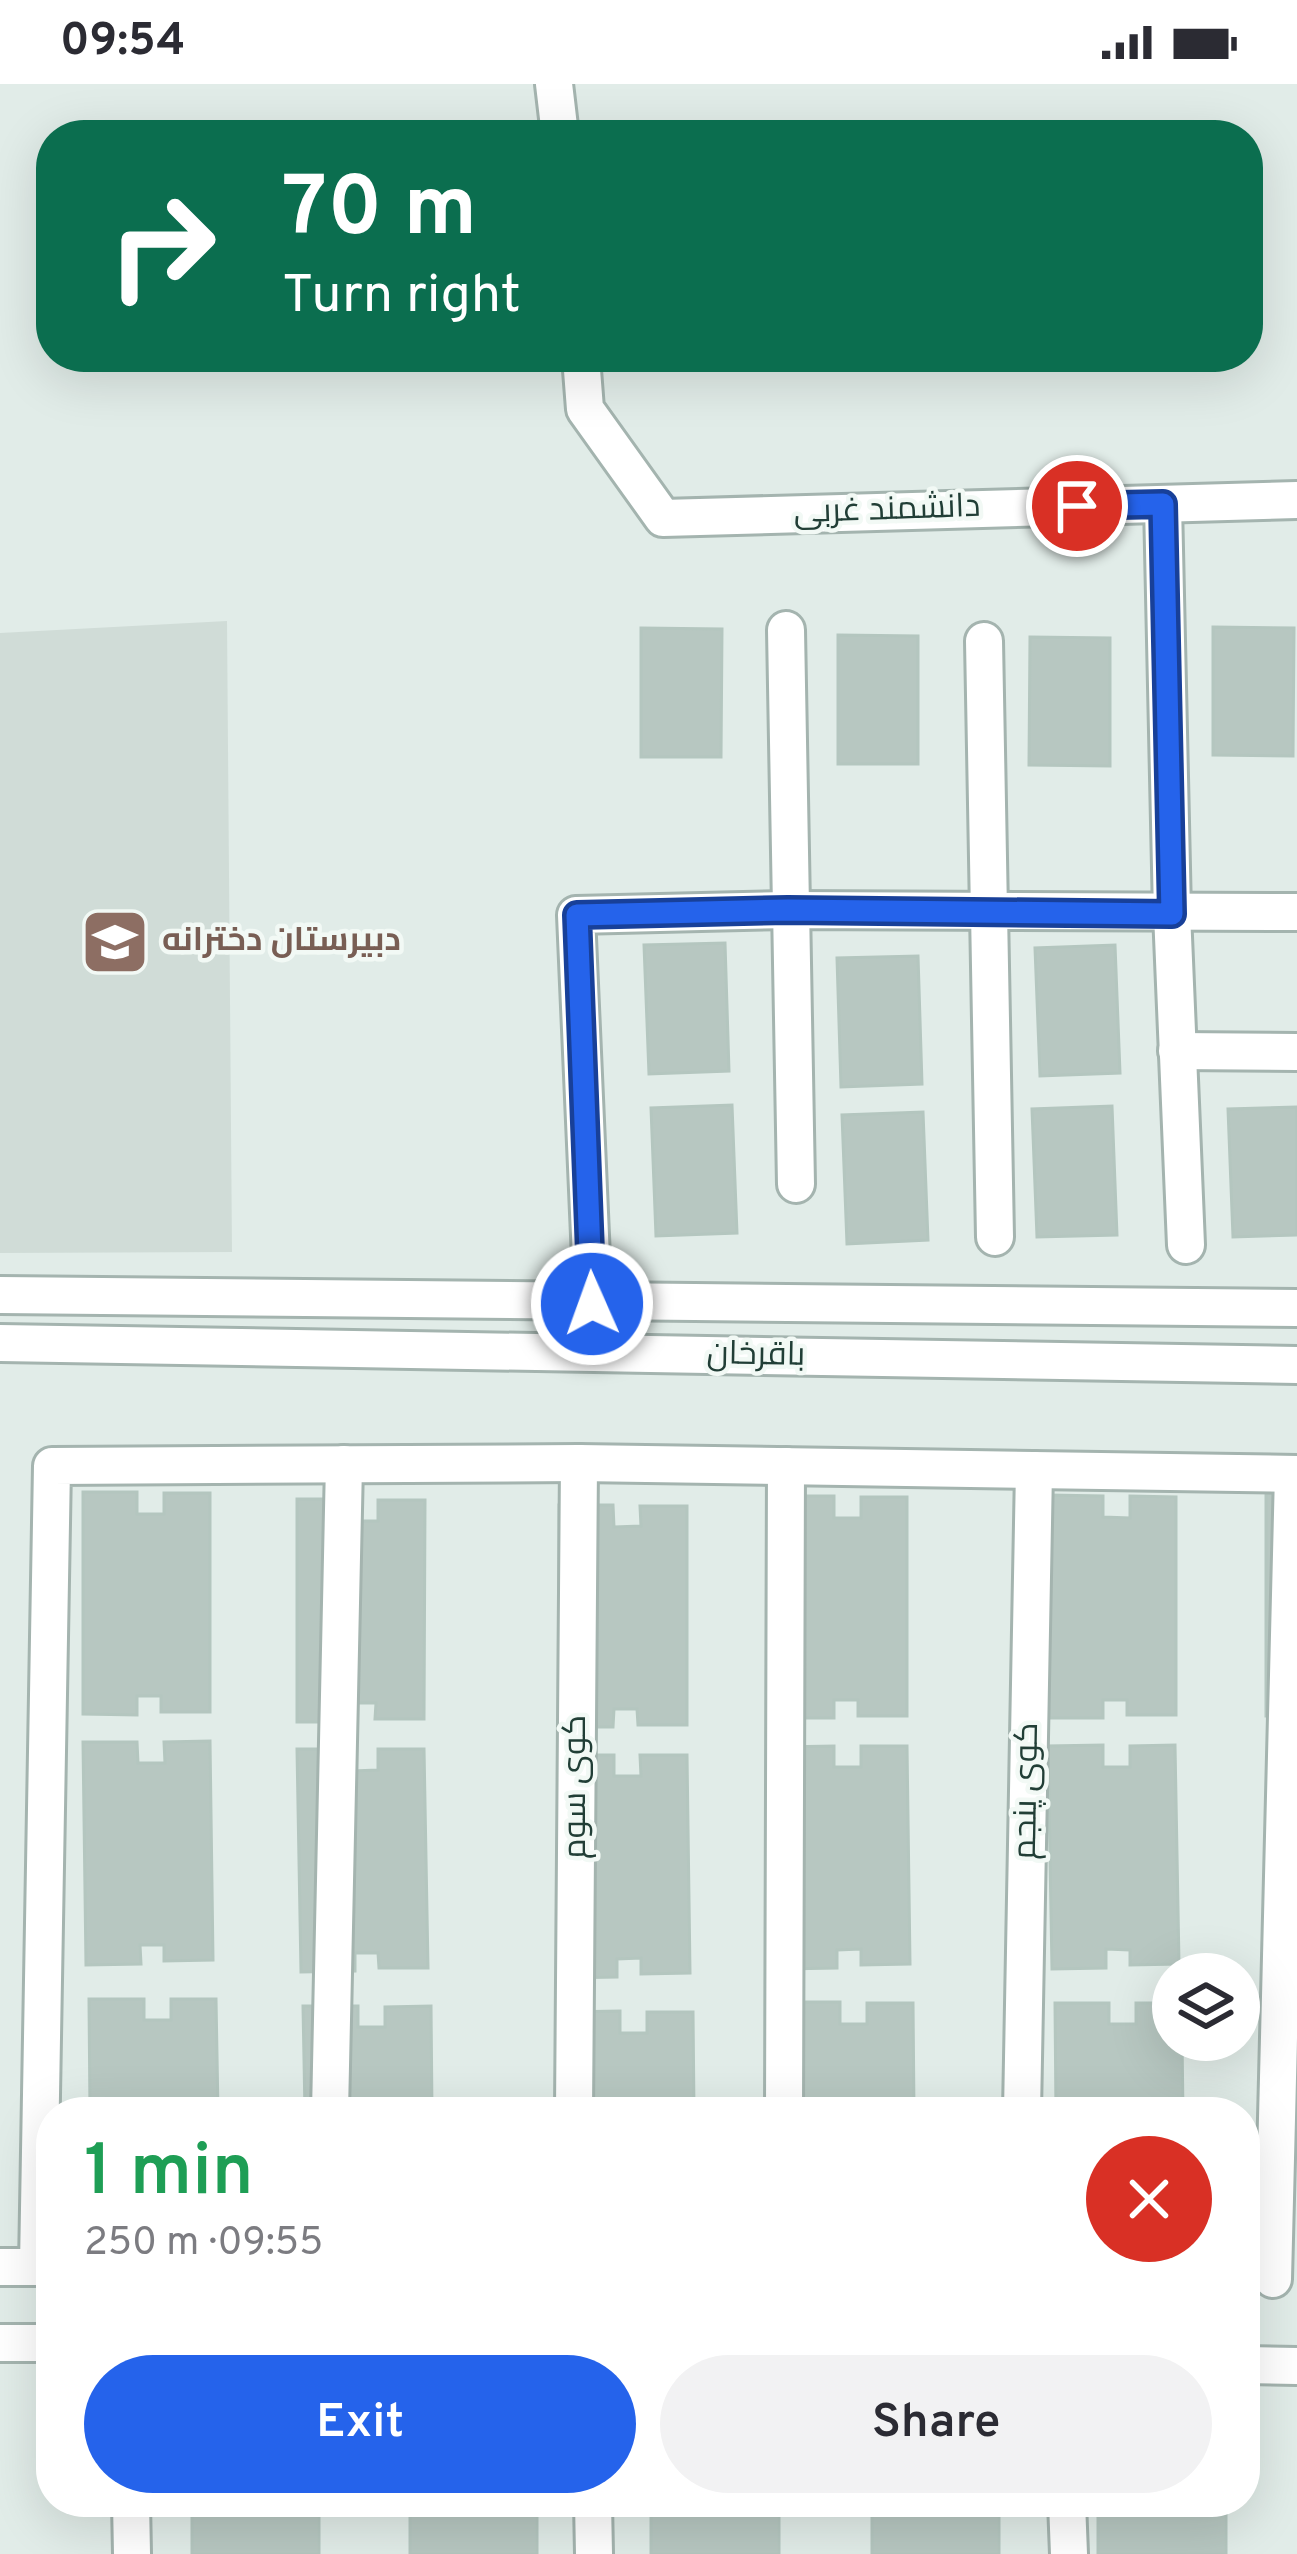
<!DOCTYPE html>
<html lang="en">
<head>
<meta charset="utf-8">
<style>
  :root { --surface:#fff; --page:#f2f2f3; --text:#2b2b33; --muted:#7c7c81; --accent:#2563eb }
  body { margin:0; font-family:Overpass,Cairo,sans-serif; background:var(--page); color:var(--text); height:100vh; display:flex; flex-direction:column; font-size:45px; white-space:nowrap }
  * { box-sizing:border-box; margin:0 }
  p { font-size:39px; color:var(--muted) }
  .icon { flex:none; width:66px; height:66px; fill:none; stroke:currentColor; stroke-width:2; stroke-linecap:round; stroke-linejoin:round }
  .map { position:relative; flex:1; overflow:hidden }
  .panel { position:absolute; left:36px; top:2013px; width:1224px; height:420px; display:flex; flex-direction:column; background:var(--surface); border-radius:48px; box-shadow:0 12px 48px #0002 }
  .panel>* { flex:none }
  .guide { position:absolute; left:36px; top:36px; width:1227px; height:252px; border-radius:48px; box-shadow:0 12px 48px #0002; background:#0b6e4f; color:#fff; overflow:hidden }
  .tools { position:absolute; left:1152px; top:1869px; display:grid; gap:24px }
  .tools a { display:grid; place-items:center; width:108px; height:108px; border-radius:50%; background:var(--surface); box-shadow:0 12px 48px #0002; font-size:60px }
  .pin { position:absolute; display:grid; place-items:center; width:102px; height:102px; color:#fff; margin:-51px; border:6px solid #fff; border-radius:50%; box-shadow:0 3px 12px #0007 }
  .me { position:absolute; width:132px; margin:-66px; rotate:358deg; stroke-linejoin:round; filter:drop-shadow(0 0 9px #0008) }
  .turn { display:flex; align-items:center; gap:42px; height:252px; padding:0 48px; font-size:54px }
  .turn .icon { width:156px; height:156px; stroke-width:2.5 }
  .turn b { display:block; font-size:84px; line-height:102px }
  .round { display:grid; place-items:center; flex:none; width:126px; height:126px; border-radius:63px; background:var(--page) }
  .summary { display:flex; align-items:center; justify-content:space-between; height:204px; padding:0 48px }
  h1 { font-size:72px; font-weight:600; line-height:90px; color:#1e9e55 }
  .cta { display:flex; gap:24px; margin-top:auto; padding:24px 48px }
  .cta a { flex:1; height:138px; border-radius:72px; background:var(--accent); color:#fff; font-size:48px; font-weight:600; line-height:138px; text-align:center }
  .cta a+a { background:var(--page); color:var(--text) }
  .status { display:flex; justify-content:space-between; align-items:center; height:84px; padding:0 60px; background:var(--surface); direction:ltr }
  .status svg { height:33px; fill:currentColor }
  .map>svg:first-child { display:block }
</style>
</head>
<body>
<div class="status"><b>09:54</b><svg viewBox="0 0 49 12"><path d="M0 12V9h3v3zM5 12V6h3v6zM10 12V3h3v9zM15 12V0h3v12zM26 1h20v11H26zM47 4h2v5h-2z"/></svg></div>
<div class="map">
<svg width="1297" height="2470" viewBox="0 0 1297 2470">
  <rect width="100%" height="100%" fill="#e1ece8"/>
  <polygon fill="#d0dcd7" points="227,537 232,1168 0,1169 0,549"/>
  <g fill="#b7c7c1" stroke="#b4c6bf" stroke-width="3">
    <polygon points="1213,543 1294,544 1293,672 1213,671"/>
    <polygon points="641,544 722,545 721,673 641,673"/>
    <polygon points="838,551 918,552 918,680 838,680"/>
    <polygon points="1030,553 1110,554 1110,682 1029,681"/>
    <polygon points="725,859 729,987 649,990 644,861"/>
    <polygon points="1115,861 1120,989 1040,992 1035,864"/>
    <polygon points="918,872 922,1000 841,1003 837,874"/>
    <polygon points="732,1021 737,1149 656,1152 651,1024"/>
    <polygon points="1112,1022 1117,1151 1037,1153 1032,1025"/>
    <polygon points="1297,1023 1297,1151 1233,1153 1228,1025"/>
    <polygon points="923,1028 928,1156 847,1160 842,1031"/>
    <polygon points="83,1408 137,1408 137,1430 164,1430 164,1409 210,1409 210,1628 161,1628 161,1612 137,1612 137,1631 83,1630"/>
    <rect x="1266" y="1409" width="31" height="223"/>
    <polygon points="1048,1411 1103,1412 1103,1433 1130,1434 1130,1412 1176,1413 1176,1631 1127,1631 1127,1616 1103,1616 1103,1634 1049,1634"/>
    <polygon points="779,1412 834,1412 834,1434 861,1434 861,1413 907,1413 907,1632 858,1632 858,1616 834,1616 834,1634 780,1634"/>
    <polygon points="297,1415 351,1415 351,1437 378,1437 378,1416 425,1416 424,1635 375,1635 376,1619 352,1619 352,1638 297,1638"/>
    <polygon points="559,1421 613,1421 614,1443 641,1442 640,1422 687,1422 687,1641 638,1641 637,1625 614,1625 613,1643 559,1643"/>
    <polygon points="210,1657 213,1876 164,1877 164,1861 140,1861 141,1880 86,1881 83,1658 137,1658 138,1679 165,1679 164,1658"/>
    <polygon points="1103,1661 1103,1683 1130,1683 1130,1662 1175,1661 1179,1880 1130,1881 1130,1866 1106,1865 1106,1884 1052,1885 1048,1662"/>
    <polygon points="834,1662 834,1683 861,1683 861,1662 907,1662 910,1880 861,1881 861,1865 837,1866 837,1884 783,1885 779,1663"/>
    <polygon points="297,1665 351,1665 352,1687 378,1686 378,1665 424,1665 428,1884 379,1884 378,1869 355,1869 355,1887 301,1888"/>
    <polygon points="559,1671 614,1671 614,1692 641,1692 640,1671 687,1671 690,1889 641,1890 641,1874 617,1875 617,1893 563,1894"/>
    <polygon points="89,1915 144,1915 144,1936 171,1936 171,1915 216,1915 218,2028 90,2028"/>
    <polygon points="786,1918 840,1918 840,1940 867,1940 867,1919 913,1919 914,2028 787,2028"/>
    <polygon points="1055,1919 1109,1919 1109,1940 1136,1940 1136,1919 1173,1919 1173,1956 1182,1956 1183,2028 1056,2028"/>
    <polygon points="303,1922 358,1922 358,1943 385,1943 385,1923 431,1922 432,2028 305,2028"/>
    <polygon points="620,1927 620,1949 647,1949 647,1928 693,1928 694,2028 567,2028 566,1928"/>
    <rect x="192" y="2418" width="127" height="52"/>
    <rect x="410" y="2418" width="127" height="52"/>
    <rect x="651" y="2418" width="128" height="52"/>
    <rect x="872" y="2418" width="127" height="52"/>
    <rect x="1098" y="2418" width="128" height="52"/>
  </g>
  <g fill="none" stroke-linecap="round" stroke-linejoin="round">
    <defs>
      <g id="minor">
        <polyline points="554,0 560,51"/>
        <polyline points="581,273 585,325 663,434 1297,416"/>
        <polyline points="1163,420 1172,829 1186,1161"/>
        <polyline points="786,546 796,1100"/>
        <polyline points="984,557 995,1153"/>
        <polyline points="1177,967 1297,968"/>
        <polyline points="0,1211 1297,1224"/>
        <polyline points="593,1220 576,831 788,826 1297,828"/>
        <polyline points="0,1259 1297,1281"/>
        <polyline points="330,2028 344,1380"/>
        <polyline points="574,2028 579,1379"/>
        <polyline points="784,2028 786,1382"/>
        <polyline points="1022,2028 1034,1386"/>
        <polyline points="38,2182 52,1382 579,1379 1297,1390"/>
        <polyline points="0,2183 51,2183"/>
        <polyline points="1273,2195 1293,1390"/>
        <polyline points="0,2259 51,2259"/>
        <polyline points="1245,2281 1297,2282"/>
        <polyline points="131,2418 132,2470"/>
        <polyline points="593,2418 594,2470"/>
        <polyline points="1067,2418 1069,2470"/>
      </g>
    </defs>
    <use href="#minor" stroke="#a4b4af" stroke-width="42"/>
    <use href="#minor" stroke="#fff" stroke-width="36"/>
  </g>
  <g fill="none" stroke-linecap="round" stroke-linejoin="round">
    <defs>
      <polyline id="route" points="592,1220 577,831 788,826 1172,830 1163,420 1077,422"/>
    </defs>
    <use href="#route" stroke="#184099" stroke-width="30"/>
    <use href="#route" stroke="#2563eb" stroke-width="21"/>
  </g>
  <defs>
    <symbol id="school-square" viewBox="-11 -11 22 22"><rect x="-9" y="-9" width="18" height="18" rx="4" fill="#8d6e63" stroke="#f2f9f5"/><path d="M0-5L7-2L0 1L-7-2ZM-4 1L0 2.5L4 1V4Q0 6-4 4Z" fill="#fff"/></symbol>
  </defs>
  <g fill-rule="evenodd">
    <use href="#school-square" x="77" y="820" width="76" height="76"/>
  </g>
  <g text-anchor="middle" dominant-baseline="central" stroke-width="9" stroke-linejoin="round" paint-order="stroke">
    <g font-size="33" fill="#213e36" stroke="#f2f9f5">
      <text transform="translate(887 427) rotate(-2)">دانشمند غربی</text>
      <text transform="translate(756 1272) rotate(1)">باقرخان</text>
      <text transform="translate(577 1703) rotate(-90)">کوی سوم</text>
      <text transform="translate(1028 1707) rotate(-89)">کوی پنجم</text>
    </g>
    <g font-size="33" font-weight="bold" fill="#785e54" stroke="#f2f9f5" text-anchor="start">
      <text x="162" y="858">دبیرستان دخترانه</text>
    </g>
  </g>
</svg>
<div class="tools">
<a><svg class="icon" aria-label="layers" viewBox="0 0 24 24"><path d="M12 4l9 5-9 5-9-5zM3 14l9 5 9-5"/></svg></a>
</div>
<div class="pin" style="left:1077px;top:422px;background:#d93025"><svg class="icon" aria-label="arrive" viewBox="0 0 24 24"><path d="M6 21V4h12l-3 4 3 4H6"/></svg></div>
<svg class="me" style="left:592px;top:1220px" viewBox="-20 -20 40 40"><circle r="17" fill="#2563eb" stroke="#fff" stroke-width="3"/><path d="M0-11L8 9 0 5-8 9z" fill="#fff"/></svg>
<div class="guide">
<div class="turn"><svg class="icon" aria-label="right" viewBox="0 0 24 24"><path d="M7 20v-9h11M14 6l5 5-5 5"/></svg><div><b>70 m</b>Turn right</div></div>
</div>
<section class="panel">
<div class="summary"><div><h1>1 min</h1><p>250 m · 09:55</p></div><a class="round" style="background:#d93025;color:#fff"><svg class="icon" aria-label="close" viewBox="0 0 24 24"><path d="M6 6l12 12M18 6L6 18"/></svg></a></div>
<div class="cta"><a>Exit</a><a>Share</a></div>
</section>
</div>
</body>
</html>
